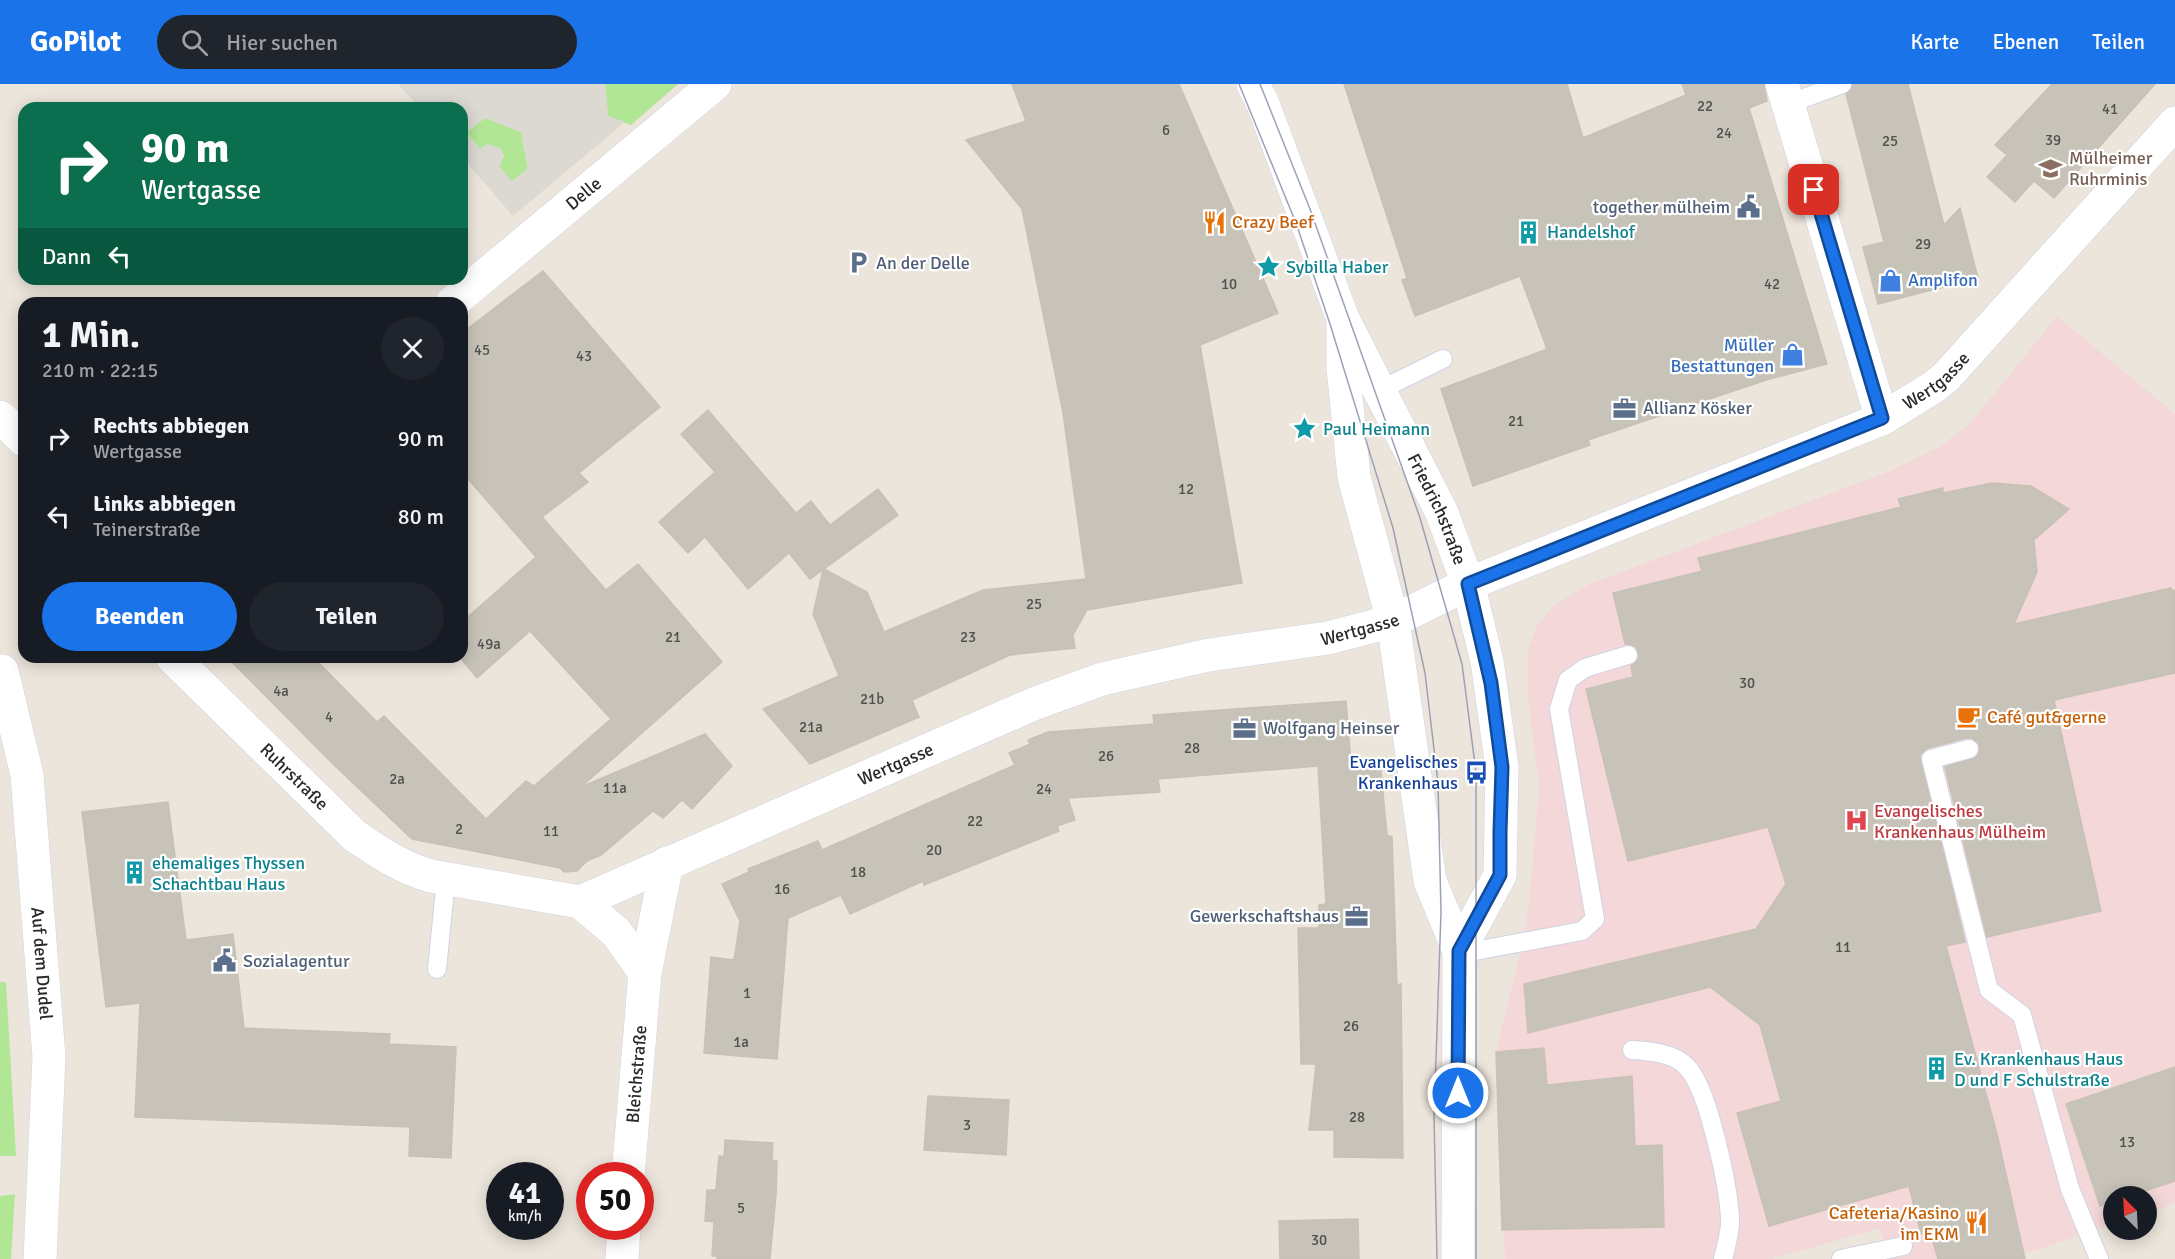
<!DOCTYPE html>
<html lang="de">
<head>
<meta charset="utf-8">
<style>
  :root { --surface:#171b24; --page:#20242c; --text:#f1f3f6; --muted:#9ea1a6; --accent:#1a73e8 }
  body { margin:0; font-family:Signika,sans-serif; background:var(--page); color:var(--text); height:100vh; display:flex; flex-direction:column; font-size:22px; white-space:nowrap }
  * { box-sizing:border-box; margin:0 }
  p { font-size:20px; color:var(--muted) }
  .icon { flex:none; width:33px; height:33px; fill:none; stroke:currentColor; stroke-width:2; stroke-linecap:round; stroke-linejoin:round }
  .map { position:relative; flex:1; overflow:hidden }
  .panel { position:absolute; left:18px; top:213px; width:450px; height:366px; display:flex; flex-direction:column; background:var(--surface); border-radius:18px; box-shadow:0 3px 15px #0003 }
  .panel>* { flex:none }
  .hud { position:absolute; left:18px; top:18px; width:450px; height:183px; border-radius:18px; box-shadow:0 3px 15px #0003; background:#0b6e4f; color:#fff; overflow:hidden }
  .needle { width:39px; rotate:336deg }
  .fabs { position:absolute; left:2103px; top:1102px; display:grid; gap:12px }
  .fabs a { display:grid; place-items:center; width:54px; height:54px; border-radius:50%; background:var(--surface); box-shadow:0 3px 15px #0003; font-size:30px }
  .speed { position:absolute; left:486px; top:1078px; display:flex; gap:12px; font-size:30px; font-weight:700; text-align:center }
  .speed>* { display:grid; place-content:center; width:78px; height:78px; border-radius:50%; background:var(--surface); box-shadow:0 3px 15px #0003; line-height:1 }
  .speed small { font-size:15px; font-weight:400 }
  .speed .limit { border:9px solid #d22; background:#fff; color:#111 }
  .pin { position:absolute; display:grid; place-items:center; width:51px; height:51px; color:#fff; margin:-26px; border-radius:12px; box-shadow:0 3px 9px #0006 }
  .me { position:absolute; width:66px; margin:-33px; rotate:0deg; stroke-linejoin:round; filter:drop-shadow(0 0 4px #0008) }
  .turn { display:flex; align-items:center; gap:21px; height:126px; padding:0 24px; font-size:27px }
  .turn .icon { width:78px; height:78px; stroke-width:2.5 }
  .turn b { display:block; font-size:42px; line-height:51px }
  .then { display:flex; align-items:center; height:57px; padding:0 24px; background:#0003; gap:12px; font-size:22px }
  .round { display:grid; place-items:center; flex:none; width:63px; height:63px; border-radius:32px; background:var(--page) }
  .overview { display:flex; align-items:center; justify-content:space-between; height:102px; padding:0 24px }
  h1 { font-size:36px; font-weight:800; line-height:45px }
  .primary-button { display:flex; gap:12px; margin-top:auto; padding:12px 24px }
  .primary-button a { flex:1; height:69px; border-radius:36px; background:var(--accent); color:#fff; font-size:24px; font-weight:800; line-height:69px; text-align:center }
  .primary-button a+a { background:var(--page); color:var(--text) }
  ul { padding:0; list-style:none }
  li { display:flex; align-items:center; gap:18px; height:78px; padding:0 24px }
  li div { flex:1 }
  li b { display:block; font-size:22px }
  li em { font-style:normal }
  header { display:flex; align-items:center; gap:36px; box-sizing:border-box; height:84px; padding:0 30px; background:var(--accent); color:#fff }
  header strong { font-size:28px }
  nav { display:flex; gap:33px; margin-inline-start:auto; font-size:21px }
  .search { width:420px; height:54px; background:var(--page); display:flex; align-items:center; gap:15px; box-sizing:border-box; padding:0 21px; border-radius:33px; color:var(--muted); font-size:22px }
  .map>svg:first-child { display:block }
</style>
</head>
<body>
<header>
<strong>GoPilot</strong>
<div class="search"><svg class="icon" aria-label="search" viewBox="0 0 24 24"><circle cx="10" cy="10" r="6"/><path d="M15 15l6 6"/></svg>Hier suchen</div>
<nav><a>Karte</a><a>Ebenen</a><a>Teilen</a></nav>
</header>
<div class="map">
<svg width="2175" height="1175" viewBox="0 0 2175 1175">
  <rect width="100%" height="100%" fill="#ece5db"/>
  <polygon fill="#f4d7d9" points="2057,232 2175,330 2175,1119 2147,1129 2146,1113 2114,1113 2113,1140 2025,1170 2026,1175 1889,1175 1880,1144 1772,1175 1505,1175 1496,968 1526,845 1533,775 1539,700 1528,617 1528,565 1538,540 1554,522 1587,501 1890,387 1941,362 1972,337"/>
  <g fill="#b0e694">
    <polygon points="605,0 678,0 631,41 608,32"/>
    <polygon points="485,34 521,48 528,85 512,98 499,82 504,72 500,64 483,63 480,65 466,48"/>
    <polygon points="0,898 6,898 16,1072 0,1072"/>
    <polygon points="15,1110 11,1175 0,1175 0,1112"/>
  </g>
  <path fill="#dcd8d2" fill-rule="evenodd" d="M398,0H605L608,32L625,38L513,132L462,73V24H420ZM485,34L521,48L528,84L512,97L499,82L504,72L500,64L487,60L480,65L466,49Z"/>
  <g fill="#c7c3b9" stroke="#c8c1b4" stroke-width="1.5">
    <polygon points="1012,0 1179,0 1278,229 1200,261 1242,499 1087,526 1073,551 1075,564 1010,571 912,616 919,633 810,680 763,625 839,592 813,530 823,486 810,495 789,469 748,505 705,453 688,469 659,438 715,388 681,350 708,326 796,429 811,417 830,441 878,405 898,431 824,485 867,508 884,548 983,506 1086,495 1063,329 1022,125 966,56 1026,37"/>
    <polygon points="1344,0 1567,0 1583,54 1686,11 1682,0 1764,0 1767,17 1749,24 1827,280 1766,296 1588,356 1590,361 1473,402 1441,305 1547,265 1520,192 1415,232 1402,196 1407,194"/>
    <polygon points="1853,0 1908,0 1944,141 1960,124 1978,194 1878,220 1863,163 1884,158 1846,10"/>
    <polygon points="2052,0 2155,0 2054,114 2034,97 2015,118 1987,93 2007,71 1995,61"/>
    <polygon points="543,187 660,323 579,389 588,398 542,433 606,506 638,480 722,578 581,703 705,650 732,682 692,725 682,716 663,734 653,727 601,771 587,777 577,787 564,788 560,784 412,755 333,680 227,573 313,573 377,638 384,632 486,735 526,697 534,702 611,635 530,547 477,594 462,576 462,538 536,473 462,388 462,249"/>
    <polygon points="1992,399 2031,402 2069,425 2034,456 2037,488 2014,540 2171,504 2172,507 2175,506 2175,589 2054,616 2101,827 1987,853 1945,683 1976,673 1980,662 1972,654 1966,654 1928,664 1920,671 1965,858 1946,862 1997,1050 2025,1175 1938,1175 1930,1148 1921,1150 1909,1102 1769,1142 1737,1029 1781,1017 1760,941 1710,903 1528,949 1524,900 1756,845 1786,800 1768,743 1628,777 1586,605 1633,593 1631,582 1639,574 1636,563 1625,560 1613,509 1702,487 1698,474 1901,423 1898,415 1943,404 1943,409"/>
    <polygon points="1346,617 1351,680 1380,678 1387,751 1392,753 1397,901 1401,900 1403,1074 1334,1073 1334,1046 1309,1046 1316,980 1301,980 1298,844 1319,844 1319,821 1326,820 1318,682 1158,695 1160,708 1068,714 1075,736 1057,742 1059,747 924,801 923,797 850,830 841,811 788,834 777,975 704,969 711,873 734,876 740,837 722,800 749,788 748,785 818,757 822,766 1015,681 1009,669 1030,660 1028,656 1048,648 1154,640 1153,631"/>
    <polygon points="168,718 186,856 233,850 244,944 390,950 389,960 456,963 451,1074 409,1072 410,1043 135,1033 140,919 106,923 82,728"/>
    <polygon points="1544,964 1547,1001 1632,992 1635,1062 1662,1061 1664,1143 1502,1146 1496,968"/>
    <polygon points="2175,983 2175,1097 2127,1113 2114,1113 2114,1118 2100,1122 2066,1020"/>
    <polygon points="928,1012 1009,1016 1006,1071 924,1066"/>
    <polygon points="725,1056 773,1059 772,1076 777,1077 776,1111 770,1175 717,1175 717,1172 712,1172 714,1138 705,1137 707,1106 716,1106 719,1072 724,1073"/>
    <polygon points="1358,1135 1359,1175 1280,1175 1279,1137"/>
  </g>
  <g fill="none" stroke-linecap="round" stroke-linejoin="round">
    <defs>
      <g id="lane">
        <polyline points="1788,20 1842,0"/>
        <polyline points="1378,307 1443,275"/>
        <polyline points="1969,665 1931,675 1989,906 2022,931 2070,1105 2099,1175"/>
        <polyline points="1459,867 1475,867 1582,847 1595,835 1559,625 1568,596 1585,584 1628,571"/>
        <polyline points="437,885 446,795"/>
        <path d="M1632,966C1650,967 1675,969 1688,984C1709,1008 1728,1101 1730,1134C1731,1147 1726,1162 1723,1175"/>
        <polyline points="1841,1175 1903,1162"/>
      </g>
      <g id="street">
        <polyline points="1782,0 1882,335"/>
        <path id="s1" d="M452,219L715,0"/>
        <polyline points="0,333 24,356"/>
        <path id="s2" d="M172,573L355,752C380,769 402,784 431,792L580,818L1036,619L1102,595L1209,571L1328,554L1393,537L1468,500L1882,335L1935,302L1946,293L2175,39"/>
        <path id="s3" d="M2,587L27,691L49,973L40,1175"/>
        <polyline points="580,818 616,848 645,889"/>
        <path id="s4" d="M628,1092L645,889L667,779"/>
        <polyline points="622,1175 624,1143"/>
      </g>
      <g id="secondary">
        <path id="s5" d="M1253,0L1263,20L1343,235L1442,429L1468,500L1487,577L1502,683L1500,791L1459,867"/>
        <polyline points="1343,235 1343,283 1354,393 1393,537 1430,797 1459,867 1458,1175"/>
      </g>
    </defs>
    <use href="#lane" stroke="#d0d3e3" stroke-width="20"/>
    <use href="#street" stroke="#d0d3e3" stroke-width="34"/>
    <use href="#secondary" stroke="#d0d3e3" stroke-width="34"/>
    <use href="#lane" stroke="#fff" stroke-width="18"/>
    <use href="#street" stroke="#fff" stroke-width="33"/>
    <use href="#secondary" stroke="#fff" stroke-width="33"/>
    <g stroke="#9da1b5" stroke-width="1.5">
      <polyline points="1239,0 1296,139 1330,240 1393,444 1425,589 1438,699 1441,828 1434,1033 1437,1175"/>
      <polyline points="1260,0 1310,125 1420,434 1462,580 1476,688 1476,1175"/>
    </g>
  </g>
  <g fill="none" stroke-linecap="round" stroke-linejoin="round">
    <defs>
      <polyline id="route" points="1458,1009 1459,867 1500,791 1500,748 1502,683 1491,599 1468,500 1882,334 1814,106"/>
    </defs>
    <use href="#route" stroke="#114b97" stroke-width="15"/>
    <use href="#route" stroke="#1a73e8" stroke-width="10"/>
  </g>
  <defs>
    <symbol id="school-bare" viewBox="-9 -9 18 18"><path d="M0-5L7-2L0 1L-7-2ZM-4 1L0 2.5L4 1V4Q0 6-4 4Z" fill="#8d6e63" stroke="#fff" stroke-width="2.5" paint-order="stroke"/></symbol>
    <symbol id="civic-bare" viewBox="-9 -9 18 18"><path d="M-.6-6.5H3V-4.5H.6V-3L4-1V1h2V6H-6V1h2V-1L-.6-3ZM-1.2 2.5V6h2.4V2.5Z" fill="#5c6f8a" stroke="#fff" stroke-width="2.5" paint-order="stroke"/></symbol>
    <symbol id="restaurant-bare" viewBox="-9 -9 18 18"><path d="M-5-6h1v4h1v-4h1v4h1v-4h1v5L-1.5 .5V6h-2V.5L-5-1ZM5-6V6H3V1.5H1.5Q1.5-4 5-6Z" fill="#e8710a" stroke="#fff" stroke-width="2.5" paint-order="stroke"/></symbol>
    <symbol id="building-bare" viewBox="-9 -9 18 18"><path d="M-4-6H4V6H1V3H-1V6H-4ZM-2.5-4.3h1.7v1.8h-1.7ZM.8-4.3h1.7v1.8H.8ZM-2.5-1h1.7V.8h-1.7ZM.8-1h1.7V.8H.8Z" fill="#0f9aa8" stroke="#fff" stroke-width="2.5" paint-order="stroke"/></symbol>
    <symbol id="parking-bare" viewBox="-9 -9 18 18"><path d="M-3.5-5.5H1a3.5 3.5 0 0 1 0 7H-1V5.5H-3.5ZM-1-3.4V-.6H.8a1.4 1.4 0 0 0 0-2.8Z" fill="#5c6f8a" stroke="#fff" stroke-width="2.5" paint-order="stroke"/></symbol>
    <symbol id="sight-bare" viewBox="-9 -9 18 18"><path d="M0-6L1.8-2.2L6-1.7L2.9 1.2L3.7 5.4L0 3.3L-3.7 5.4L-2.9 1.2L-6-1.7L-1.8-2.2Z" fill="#0f9aa8" stroke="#fff" stroke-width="2.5" paint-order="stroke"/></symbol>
    <symbol id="shop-bare" viewBox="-9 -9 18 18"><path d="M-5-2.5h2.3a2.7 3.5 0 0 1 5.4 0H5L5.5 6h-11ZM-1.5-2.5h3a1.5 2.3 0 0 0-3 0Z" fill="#3f7fe0" stroke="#fff" stroke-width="2.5" paint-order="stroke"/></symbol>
    <symbol id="office-bare" viewBox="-9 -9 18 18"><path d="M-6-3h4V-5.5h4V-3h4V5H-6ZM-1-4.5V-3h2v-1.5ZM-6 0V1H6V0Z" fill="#5c6f8a" stroke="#fff" stroke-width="2.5" paint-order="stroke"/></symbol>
    <symbol id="cafe-bare" viewBox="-9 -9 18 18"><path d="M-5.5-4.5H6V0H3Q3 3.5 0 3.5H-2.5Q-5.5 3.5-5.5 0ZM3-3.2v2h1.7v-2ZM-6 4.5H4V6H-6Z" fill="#e8710a" stroke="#fff" stroke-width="2.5" paint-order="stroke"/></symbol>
    <symbol id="bus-bare" viewBox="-9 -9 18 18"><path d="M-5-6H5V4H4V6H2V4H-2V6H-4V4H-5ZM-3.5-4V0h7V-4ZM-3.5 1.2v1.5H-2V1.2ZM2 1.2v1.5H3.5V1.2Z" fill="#1a4fb4" stroke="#fff" stroke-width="2.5" paint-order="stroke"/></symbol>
    <symbol id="hospital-bare" viewBox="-9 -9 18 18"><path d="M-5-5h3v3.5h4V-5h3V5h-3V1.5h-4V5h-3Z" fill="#e0444e" stroke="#fff" stroke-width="2.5" paint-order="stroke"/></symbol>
  </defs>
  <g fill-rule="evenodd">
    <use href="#school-bare" x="2034" y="68" width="33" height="33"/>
    <use href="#civic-bare" x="1732" y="106" width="33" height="33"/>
    <use href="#restaurant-bare" x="1198" y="122" width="33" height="33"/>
    <use href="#building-bare" x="1512" y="132" width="33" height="33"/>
    <use href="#parking-bare" x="842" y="162" width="33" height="33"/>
    <use href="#sight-bare" x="1252" y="166" width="33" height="33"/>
    <use href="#shop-bare" x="1874" y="180" width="33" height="33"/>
    <use href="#shop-bare" x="1776" y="254" width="33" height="33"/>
    <use href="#office-bare" x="1608" y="308" width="33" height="33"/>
    <use href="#sight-bare" x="1288" y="328" width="33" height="33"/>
    <use href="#cafe-bare" x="1952" y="616" width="33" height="33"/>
    <use href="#office-bare" x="1228" y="628" width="33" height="33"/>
    <use href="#bus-bare" x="1460" y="672" width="33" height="33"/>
    <use href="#hospital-bare" x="1840" y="720" width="33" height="33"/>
    <use href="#building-bare" x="118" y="772" width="33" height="33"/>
    <use href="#office-bare" x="1340" y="816" width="33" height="33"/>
    <use href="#civic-bare" x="208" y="860" width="33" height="33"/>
    <use href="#building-bare" x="1920" y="968" width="33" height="33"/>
    <use href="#restaurant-bare" x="1960" y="1122" width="33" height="33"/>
  </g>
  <g text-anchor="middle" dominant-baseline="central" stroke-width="4.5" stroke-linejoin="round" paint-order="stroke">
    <g font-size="15" fill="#50504d">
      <text x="1705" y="22">22</text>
      <text x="2110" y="25">41</text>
      <text x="1166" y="46">6</text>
      <text x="1724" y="49">24</text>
      <text x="2053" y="56">39</text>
      <text x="1890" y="57">25</text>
      <text x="1923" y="160">29</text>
      <text x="1229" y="200">10</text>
      <text x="1772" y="200">42</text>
      <text x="482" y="266">45</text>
      <text x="584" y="272">43</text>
      <text x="1516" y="337">21</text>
      <text x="1186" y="405">12</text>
      <text x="1034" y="520">25</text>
      <text x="673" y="553">21</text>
      <text x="968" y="553">23</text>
      <text x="489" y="560">49a</text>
      <text x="1747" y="599">30</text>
      <text x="281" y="607">4a</text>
      <text x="872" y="615">21b</text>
      <text x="329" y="633">4</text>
      <text x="811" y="643">21a</text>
      <text x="1192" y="664">28</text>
      <text x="1106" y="672">26</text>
      <text x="397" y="695">2a</text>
      <text x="615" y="704">11a</text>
      <text x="1044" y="705">24</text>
      <text x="975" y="737">22</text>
      <text x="459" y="745">2</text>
      <text x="551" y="747">11</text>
      <text x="934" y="766">20</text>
      <text x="858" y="788">18</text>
      <text x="782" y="805">16</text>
      <text x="1843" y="863">11</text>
      <text x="747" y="909">1</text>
      <text x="1351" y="942">26</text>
      <text x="741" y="958">1a</text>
      <text x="1357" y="1033">28</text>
      <text x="967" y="1041">3</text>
      <text x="2127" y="1058">13</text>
      <text x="741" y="1124">5</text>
      <text x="1319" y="1156">30</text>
    </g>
    <g font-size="18" fill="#785e54" stroke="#fff" text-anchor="start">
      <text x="2069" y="74">Mülheimer<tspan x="2069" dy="21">Ruhrminis</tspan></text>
    </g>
    <g font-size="18" fill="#292929" stroke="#fff">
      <text stroke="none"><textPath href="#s1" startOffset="171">Delle</textPath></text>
      <text stroke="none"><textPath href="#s2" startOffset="1954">Wertgasse</textPath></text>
      <text stroke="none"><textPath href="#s5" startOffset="464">Friedrichstraße</textPath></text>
      <text stroke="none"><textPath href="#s2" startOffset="1324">Wertgasse</textPath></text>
      <text stroke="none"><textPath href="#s2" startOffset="838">Wertgasse</textPath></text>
      <text stroke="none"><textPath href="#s2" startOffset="171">Ruhrstraße</textPath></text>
      <text stroke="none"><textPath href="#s3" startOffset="296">Auf dem Dudel</textPath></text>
      <text stroke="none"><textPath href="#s4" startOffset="102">Bleichstraße</textPath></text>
    </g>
    <g font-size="18" fill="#4e5e75" stroke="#fff" text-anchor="start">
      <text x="1730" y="123" text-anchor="end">together mülheim</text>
      <text x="876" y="179">An der Delle</text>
      <text x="1643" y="324">Allianz Kösker</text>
      <text x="1263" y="644">Wolfgang Heinser</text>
      <text x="1339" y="832" text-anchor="end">Gewerkschaftshaus</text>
      <text x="243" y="877">Sozialagentur</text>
    </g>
    <g font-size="18" fill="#c56008" stroke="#fff" text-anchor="start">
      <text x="1232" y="138">Crazy Beef</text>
      <text x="1987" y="633">Café gut&amp;gerne</text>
      <text x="1959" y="1129" text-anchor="end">Cafeteria/Kasino<tspan x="1959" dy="21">im EKM</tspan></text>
    </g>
    <g font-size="18" fill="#0d838f" stroke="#fff" text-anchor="start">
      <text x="1547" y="148">Handelshof</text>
      <text x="1286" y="183">Sybilla Haber</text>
      <text x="1323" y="345">Paul Heimann</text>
      <text x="152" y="779">ehemaliges Thyssen<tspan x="152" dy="21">Schachtbau Haus</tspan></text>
      <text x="1954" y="975">Ev. Krankenhaus Haus<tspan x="1954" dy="21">D und F Schulstraße</tspan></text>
    </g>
    <g font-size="18" fill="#366cbe" stroke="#fff" text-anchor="start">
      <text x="1908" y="196">Amplifon</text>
      <text x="1774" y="261" text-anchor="end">Müller<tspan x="1774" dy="21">Bestattungen</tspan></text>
    </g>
    <g font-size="18" fill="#164399" stroke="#fff" text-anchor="end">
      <text x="1458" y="678">Evangelisches<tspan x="1458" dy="21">Krankenhaus</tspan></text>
    </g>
    <g font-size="18" fill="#be3a42" stroke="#fff" text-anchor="start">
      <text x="1874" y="727">Evangelisches<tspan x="1874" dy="21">Krankenhaus Mülheim</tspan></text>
    </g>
  </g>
</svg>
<div class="fabs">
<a><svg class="needle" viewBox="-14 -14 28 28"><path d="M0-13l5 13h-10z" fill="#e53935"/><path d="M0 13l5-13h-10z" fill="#9ea1a6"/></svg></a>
</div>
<div class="speed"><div>41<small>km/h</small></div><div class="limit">50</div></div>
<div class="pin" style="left:1814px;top:106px;background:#d93025"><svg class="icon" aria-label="arrive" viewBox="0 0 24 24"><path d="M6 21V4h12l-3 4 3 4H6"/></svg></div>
<svg class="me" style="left:1458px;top:1009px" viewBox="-20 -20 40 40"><circle r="17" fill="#1a73e8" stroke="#fff" stroke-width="3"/><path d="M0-11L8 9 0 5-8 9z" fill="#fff"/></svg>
<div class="hud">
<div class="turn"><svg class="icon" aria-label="right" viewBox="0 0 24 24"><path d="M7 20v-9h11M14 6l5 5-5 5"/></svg><div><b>90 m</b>Wertgasse</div></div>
<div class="then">Dann<svg class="icon" aria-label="left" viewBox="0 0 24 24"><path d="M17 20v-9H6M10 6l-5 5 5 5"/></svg></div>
</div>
<section class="panel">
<div class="overview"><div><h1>1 Min.</h1><p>210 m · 22:15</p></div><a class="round"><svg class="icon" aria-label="close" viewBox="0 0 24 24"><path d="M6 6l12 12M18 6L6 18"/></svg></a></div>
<ul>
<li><svg class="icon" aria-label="right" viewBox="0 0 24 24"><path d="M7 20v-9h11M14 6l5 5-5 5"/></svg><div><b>Rechts abbiegen</b><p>Wertgasse</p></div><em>90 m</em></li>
<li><svg class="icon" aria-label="left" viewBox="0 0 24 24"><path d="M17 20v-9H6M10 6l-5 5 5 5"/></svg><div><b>Links abbiegen</b><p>Teinerstraße</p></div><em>80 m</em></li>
</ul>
<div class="primary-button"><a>Beenden</a><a>Teilen</a></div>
</section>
</div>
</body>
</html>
